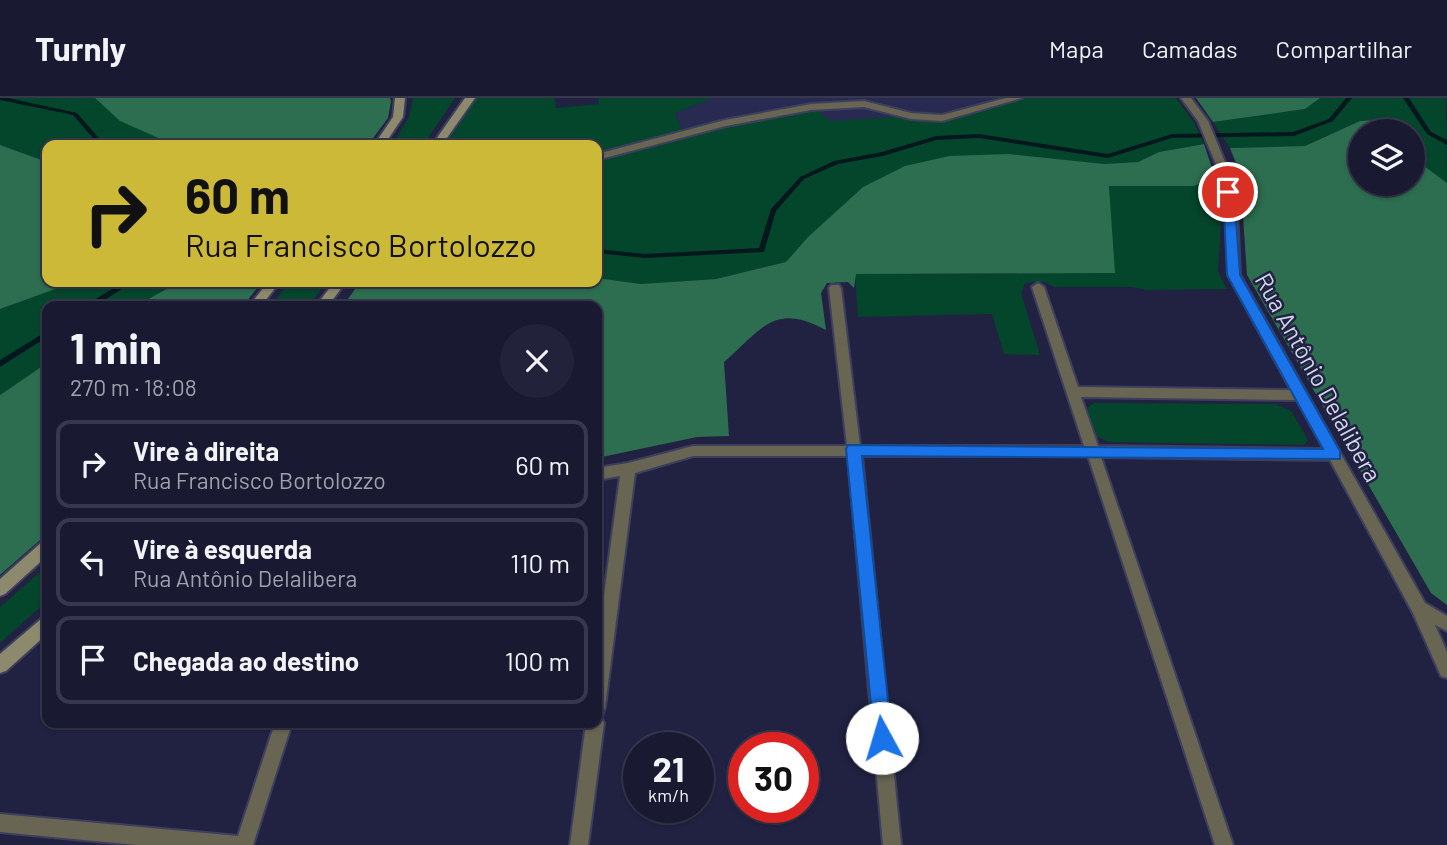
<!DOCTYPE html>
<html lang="pt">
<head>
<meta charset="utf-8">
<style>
  :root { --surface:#191a32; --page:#22233a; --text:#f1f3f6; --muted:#9fa1ac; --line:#37384d }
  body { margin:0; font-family:Barlow,sans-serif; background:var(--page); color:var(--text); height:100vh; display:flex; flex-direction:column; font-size:26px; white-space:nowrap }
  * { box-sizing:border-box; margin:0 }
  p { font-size:23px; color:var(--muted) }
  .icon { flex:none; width:38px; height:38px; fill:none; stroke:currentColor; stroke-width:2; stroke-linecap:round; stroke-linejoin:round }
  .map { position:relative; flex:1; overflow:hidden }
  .details { position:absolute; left:42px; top:203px; width:560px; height:427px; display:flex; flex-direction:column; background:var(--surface); border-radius:14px; box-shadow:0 2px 5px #0004,0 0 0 2px var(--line) }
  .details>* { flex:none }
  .guide { position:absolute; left:42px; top:42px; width:560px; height:147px; border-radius:14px; box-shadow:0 2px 5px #0004,0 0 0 2px var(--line); background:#cdb938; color:#111; overflow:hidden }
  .tools { position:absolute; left:1348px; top:21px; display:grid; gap:14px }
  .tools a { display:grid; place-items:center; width:77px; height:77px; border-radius:50%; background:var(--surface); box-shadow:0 2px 5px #0004,0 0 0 2px var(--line); font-size:35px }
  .speed { position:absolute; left:623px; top:634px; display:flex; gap:14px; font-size:35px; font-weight:700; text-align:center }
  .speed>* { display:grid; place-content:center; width:91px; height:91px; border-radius:50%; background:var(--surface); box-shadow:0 2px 5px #0004,0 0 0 2px var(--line); line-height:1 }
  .speed small { font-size:18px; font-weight:400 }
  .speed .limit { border:10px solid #d22; background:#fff; color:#111 }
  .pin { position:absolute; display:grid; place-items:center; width:60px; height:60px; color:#fff; margin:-30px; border:4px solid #fff; border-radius:50%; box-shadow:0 2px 7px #0007 }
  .me { position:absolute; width:77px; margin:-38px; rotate:354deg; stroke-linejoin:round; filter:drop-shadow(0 0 5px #0008) }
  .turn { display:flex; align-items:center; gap:24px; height:147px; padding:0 28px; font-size:32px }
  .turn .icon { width:91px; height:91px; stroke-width:2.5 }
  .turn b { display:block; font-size:49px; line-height:60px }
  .round { display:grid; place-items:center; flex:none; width:74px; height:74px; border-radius:37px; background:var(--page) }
  .head { display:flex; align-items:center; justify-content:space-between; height:119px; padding:0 28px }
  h1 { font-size:42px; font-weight:700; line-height:52px }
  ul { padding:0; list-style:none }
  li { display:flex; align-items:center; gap:21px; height:88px; margin:0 14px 10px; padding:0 14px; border:4px solid var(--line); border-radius:14px }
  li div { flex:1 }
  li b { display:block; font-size:26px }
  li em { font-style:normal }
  header { display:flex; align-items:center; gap:42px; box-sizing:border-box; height:98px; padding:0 35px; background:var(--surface); border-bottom:2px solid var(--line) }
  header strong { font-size:33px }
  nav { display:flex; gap:38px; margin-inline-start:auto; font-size:24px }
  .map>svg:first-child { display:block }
</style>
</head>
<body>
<header>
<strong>Turnly</strong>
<nav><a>Mapa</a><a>Camadas</a><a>Compartilhar</a></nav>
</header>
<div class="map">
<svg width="1447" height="747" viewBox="0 0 1447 747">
  <rect width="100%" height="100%" fill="#212242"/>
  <polygon fill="#292a52" points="713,0 1017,0 942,20 911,18 684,36 675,15"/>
  <g fill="#03462c">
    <polygon points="0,0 95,0 121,23 174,47 47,47 47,64 0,47"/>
    <polygon points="413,0 455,0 423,47 392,47 409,19"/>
    <polygon points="477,0 555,0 556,10 599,6 598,0 713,0 675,15 684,36 811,9 831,23 911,18 942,20 1017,0 1176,0 1193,23 1204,46 1159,54 1138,64 1104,66 1009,56 863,89 808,139 786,164 716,181 641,186 597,180 597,47 445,47"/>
    <polygon points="1320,0 1446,0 1447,85 1412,59 1412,33 1384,33 1376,22 1360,23 1305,48 1230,50 1213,24 1305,11"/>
    <polygon points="1215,79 1222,109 1218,174 1227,191 1146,192 1132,189 1055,189 1044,184 1025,185 1021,195 1040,257 1004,256 992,216 858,219 855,176 1114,175 1109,87 1193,88"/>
    <polygon points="75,184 179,184 136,208 47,208 47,265 0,297 0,211"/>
    <polygon points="289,184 327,184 308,208 271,208"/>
    <polygon points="1094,305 1275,306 1291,313 1308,342 1304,347 1109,344 1096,338 1087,310"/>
    <polygon points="47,468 47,503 0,545 0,509"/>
  </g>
  <g fill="#2c6e4f">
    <polygon points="95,0 390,0 391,3 388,20 368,47 174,47 120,23"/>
    <polygon points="1196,0 1320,0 1305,11 1213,24"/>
    <polygon points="1376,22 1384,33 1360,33 1360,86 1412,86 1412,59 1447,85 1447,507 1431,495 1247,177 1240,75 1230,50 1305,48 1360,23"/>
    <path d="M1204,46L1215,79L1194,88H1109L1115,175L856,176L854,190L848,184L827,185L821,195L826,232C774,204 763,230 724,264L729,338L697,339L597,360V208H343L360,184H597V180L641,186L716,181L786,164L808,139L863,89L905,68L949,58L1009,56L1104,66L1138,64L1159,54Z"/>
    <polygon points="0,47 47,64 47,184 75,184 0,211"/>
    <polygon points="179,184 262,184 243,208 136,208"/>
    <polygon points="47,265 47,436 0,477 0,297"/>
  </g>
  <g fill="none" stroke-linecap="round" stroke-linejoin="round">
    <g fill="#04171d" fill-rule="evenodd">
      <polygon points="0,0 8,0 77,15 105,47 99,47 73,17 0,2"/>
      <polygon points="1346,0 1352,0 1333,23 1294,38 1172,40 1108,60 979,40 936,42 883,58 838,66 804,81 776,113 764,154 645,160 597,155 597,151 645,156 759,150 771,111 800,79 834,63 882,54 936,38 979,36 1108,56 1172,36 1293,34 1329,21"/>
      <polygon points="1403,0 1409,0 1431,34 1447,42 1447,47 1427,36"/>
      <polygon points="124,184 133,184 95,208 86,208 87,206"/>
      <polygon points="47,233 47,239 0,269 0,262"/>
    </g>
    <defs>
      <polygon id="service" points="1006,0 1022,0 942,23 911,21 864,9 811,12 726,28 597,62 597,56 725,22 811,6 864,3 911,15 942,17"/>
      <g id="minor">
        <path d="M1181,0H1191L1208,23L1230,76L1237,112L1240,177L1425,505L1447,518V533L1435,527L1447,554V580L1441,578L1413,515L1330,362L1101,359L1233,747H1215L1088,358H862L901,747H883L848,358H693L635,375L605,609L603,615L597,617L601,619L604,625L588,747H570L586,625H597V549L620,378L597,382V370L628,365L693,348H847L829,190L831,187H839L841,190L860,348H1084L1032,189L1038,185L1044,189L1078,289L1291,292L1228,177L1227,112L1220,76L1198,23ZM1081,299L1297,302L1324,351L1098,348Z"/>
        <polygon points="275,625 292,625 253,747 137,747 0,734 0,716 238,738"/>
      </g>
      <g id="secondary">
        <polygon points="395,0 405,0 403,19 384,47 374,47 393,19"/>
        <polygon points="465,0 475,0 442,47 432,47"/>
        <polygon points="268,184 280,184 261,208 249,208"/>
        <polygon points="334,184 346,184 328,208 316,208"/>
        <polygon points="47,443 47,458 5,496 0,498 0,481 42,444"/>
        <polygon points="47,519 47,536 6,573 0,575 0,556 41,521"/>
      </g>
    </defs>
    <use href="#service" stroke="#3d3f5d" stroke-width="4"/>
    <use href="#minor" stroke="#3d3f5d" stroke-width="4"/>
    <use href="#secondary" stroke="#3d3f5d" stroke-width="4"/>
    <use href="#service" fill="#686553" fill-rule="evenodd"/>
    <use href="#minor" fill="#686553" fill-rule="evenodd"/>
    <use href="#secondary" fill="#8d896c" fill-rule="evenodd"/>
  </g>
  <polygon fill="#1a73e8" stroke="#114b97" stroke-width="2" points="1228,90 1234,94 1240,177 1340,353 1340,361 862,358 892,640 889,647 882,650 875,647 846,351 848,347 1323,351 1227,177 1223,94"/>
  <g text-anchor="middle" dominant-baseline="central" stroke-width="5" stroke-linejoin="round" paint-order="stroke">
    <g font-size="24" fill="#d2d5eb" stroke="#212242">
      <text transform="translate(1319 279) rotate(61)">Rua Antônio Delalibera</text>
    </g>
  </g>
</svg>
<div class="tools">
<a><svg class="icon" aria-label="layers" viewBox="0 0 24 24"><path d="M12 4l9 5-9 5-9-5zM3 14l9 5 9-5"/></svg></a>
</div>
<div class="speed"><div>21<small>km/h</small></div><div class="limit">30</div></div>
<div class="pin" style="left:1228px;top:94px;background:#d93025"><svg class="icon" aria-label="arrive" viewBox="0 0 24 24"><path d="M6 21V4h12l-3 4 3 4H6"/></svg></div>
<svg class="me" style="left:882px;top:640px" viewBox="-20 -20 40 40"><circle r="19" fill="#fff"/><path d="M0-13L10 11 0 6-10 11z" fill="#1a73e8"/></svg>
<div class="guide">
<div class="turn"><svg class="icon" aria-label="right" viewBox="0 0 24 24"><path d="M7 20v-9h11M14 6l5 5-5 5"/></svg><div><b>60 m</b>Rua Francisco Bortolozzo</div></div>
</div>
<section class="details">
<div class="head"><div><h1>1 min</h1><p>270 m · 18:08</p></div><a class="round"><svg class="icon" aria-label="close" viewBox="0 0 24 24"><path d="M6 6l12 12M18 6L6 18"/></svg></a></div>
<ul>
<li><svg class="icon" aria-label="right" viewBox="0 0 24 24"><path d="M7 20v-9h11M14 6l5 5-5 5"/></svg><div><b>Vire à direita</b><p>Rua Francisco Bortolozzo</p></div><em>60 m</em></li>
<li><svg class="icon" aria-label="left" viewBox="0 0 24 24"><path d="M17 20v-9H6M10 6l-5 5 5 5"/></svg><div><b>Vire à esquerda</b><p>Rua Antônio Delalibera</p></div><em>110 m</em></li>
<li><svg class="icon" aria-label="arrive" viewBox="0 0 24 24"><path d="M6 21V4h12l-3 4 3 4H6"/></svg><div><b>Chegada ao destino</b></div><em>100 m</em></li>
</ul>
</section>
</div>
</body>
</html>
